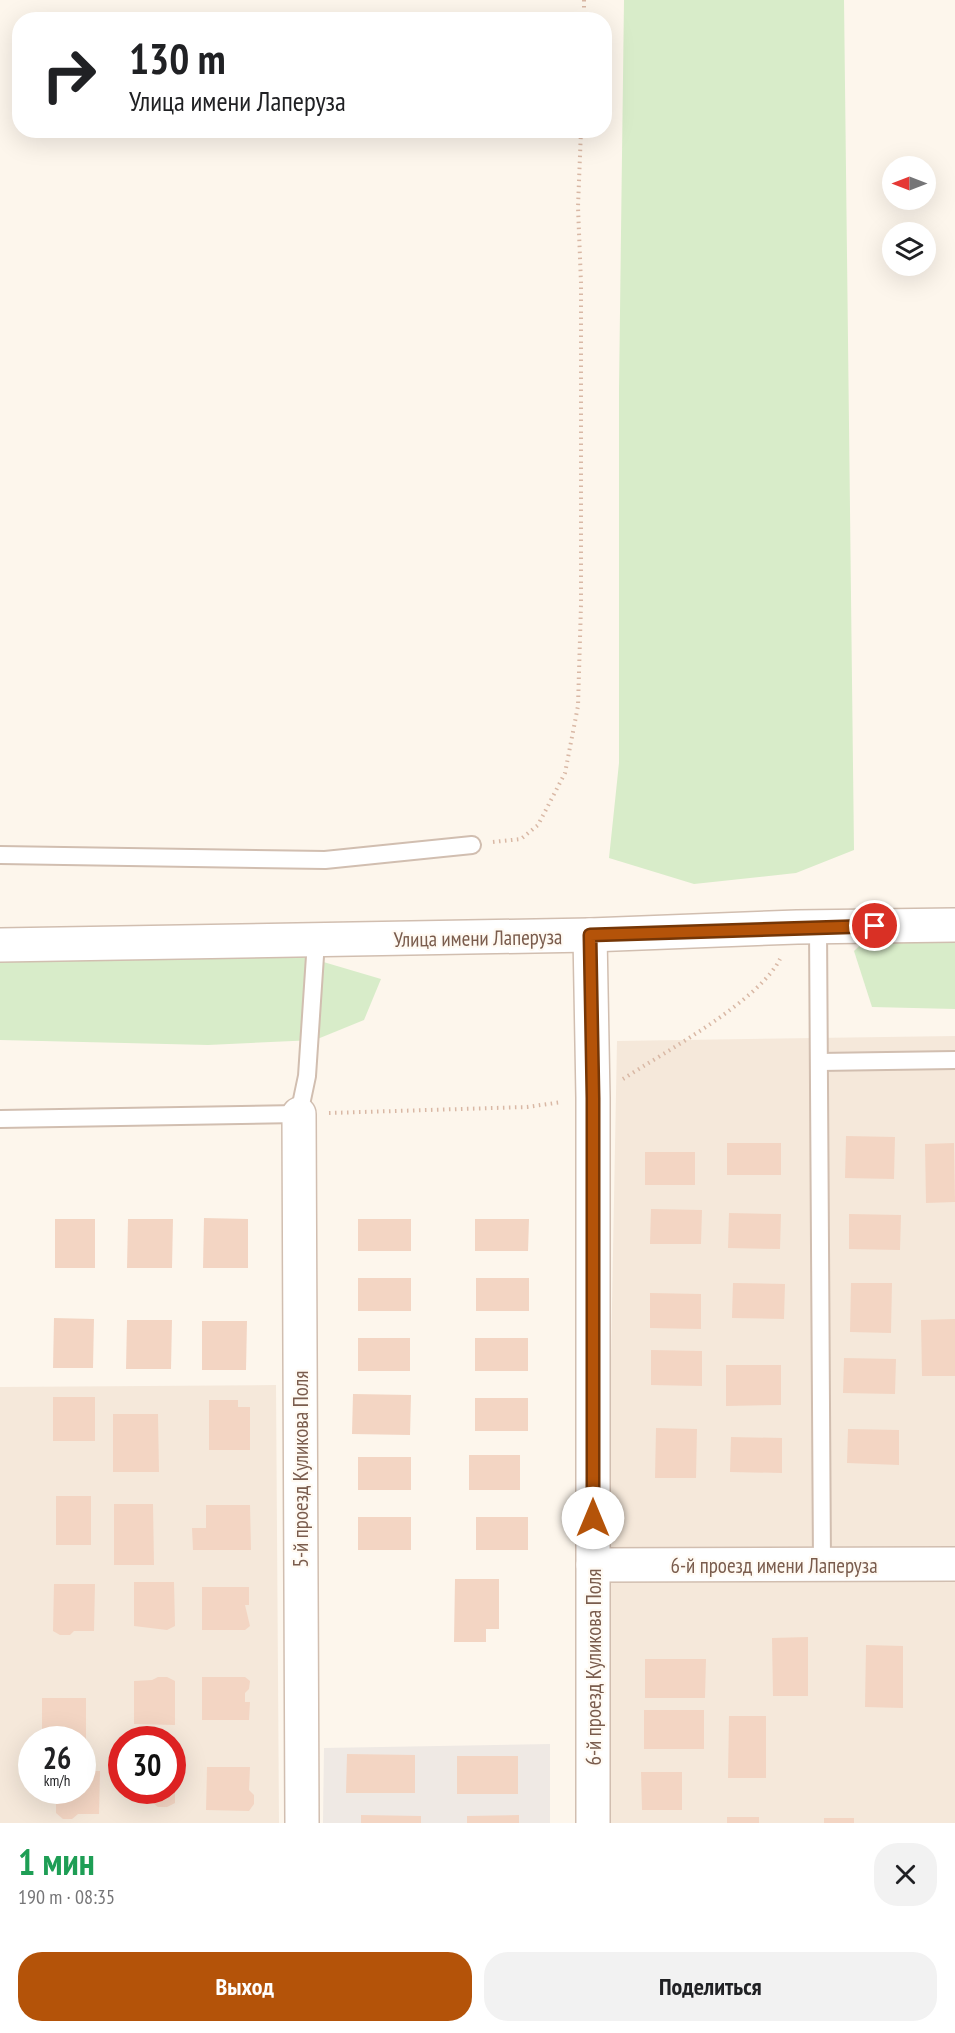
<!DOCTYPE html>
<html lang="ru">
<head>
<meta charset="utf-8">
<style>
  :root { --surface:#fff; --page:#f2f2f2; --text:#202124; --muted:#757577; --accent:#b45309 }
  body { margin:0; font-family:"PT Sans Narrow",sans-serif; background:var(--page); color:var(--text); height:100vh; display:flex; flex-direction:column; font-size:22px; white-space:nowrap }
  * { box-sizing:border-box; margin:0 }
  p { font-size:20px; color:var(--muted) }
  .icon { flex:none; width:33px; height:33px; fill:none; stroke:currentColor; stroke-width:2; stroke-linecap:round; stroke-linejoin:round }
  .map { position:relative; height:1823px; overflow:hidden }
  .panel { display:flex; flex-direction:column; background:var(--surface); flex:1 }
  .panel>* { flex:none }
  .hud { position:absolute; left:12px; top:12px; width:600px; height:126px; border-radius:24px; box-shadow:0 6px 24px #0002; background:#fff; color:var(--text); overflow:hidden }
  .needle { width:39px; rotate:270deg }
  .fabs { position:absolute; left:882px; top:156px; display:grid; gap:12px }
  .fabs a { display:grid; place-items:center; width:54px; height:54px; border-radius:50%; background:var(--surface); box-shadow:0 6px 24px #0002; font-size:30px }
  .speed { position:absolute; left:18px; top:1726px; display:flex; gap:12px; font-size:30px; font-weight:700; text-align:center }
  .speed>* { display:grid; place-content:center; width:78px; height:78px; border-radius:50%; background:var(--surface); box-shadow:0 6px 24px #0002; line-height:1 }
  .speed small { font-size:15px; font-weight:400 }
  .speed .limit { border:9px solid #d22; background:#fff; color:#111 }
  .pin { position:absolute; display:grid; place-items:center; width:51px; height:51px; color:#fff; margin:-26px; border:3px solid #fff; border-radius:50%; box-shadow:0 2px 6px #0007 }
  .me { position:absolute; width:66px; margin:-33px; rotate:0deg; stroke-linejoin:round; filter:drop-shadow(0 0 4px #0008) }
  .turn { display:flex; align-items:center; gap:21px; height:126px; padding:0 18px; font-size:27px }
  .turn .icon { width:78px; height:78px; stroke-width:2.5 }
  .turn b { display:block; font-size:42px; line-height:51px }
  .round { display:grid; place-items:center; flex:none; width:63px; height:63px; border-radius:24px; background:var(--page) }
  .headline { display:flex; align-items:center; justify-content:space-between; height:102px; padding:0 18px }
  h1 { font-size:36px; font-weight:800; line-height:45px; color:#1e9e55 }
  .action { display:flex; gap:12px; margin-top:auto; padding:12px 18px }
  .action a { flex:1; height:69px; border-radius:24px; background:var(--accent); color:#fff; font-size:24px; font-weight:800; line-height:69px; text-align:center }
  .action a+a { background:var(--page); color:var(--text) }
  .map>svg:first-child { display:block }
</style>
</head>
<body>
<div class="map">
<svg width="955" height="1823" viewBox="0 0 955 1823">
  <rect width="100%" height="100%" fill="#fdf6ec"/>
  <g fill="#f5e8da" fill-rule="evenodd">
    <polygon points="955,1036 955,1823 605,1823 606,1623 617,1041"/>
    <path d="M276,1385L279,1823H0V1387ZM32,1740H82V1791H32ZM122,1740H172V1791H122Z"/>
  </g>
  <polygon fill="#efe9e4" points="550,1744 550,1823 323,1823 324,1748"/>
  <g fill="#d8ecc9">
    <polygon points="624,0 844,0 854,850 796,873 694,884 609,858 619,763 619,390"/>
    <polygon points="874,932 955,935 955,1009 872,1007 854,951"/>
    <polygon points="266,945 381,979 364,1020 315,1040 208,1045 0,1040 0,955"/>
  </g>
  <g fill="#f3d5c3">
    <polygon points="846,1136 895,1137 894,1179 845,1178"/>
    <rect x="727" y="1143" width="54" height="32"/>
    <polygon points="954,1143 955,1202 926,1203 925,1144"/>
    <rect x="645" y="1152" width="50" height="33"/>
    <polygon points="651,1209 702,1210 701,1244 650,1244"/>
    <polygon points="729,1213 781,1214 780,1249 728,1248"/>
    <polygon points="849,1214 901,1215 900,1250 849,1249"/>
    <polygon points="204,1218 248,1219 248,1268 203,1268"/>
    <rect x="55" y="1219" width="40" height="49"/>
    <polygon points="128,1219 173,1219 172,1268 127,1268"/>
    <rect x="358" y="1219" width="53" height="32"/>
    <polygon points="475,1219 529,1219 528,1251 475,1251"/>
    <rect x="358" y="1278" width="53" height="33"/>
    <rect x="476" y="1278" width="53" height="33"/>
    <polygon points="733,1283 785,1284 784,1319 732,1318"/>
    <polygon points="851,1283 892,1283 891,1333 850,1332"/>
    <polygon points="650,1293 701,1294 701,1329 650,1328"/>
    <polygon points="54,1318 94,1319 93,1368 53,1368"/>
    <polygon points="955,1319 955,1376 922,1376 921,1320"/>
    <polygon points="127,1320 172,1320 171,1369 126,1369"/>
    <polygon points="202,1321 247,1321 246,1370 202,1370"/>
    <rect x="358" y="1338" width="52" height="33"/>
    <rect x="475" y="1338" width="53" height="33"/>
    <polygon points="651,1350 702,1351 702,1386 651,1385"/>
    <polygon points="844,1358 896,1359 895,1394 843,1393"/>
    <polygon points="726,1365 781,1365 781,1405 726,1406"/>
    <polygon points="353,1394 411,1395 410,1435 352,1434"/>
    <rect x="53" y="1397" width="42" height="44"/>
    <rect x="475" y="1398" width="53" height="33"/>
    <polygon points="209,1400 238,1400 238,1407 250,1407 250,1450 209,1450"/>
    <polygon points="113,1414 158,1414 159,1472 113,1472"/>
    <polygon points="656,1428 697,1429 696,1478 655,1478"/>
    <polygon points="848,1429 899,1430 899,1465 847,1463"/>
    <polygon points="731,1437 782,1438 782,1473 730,1472"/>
    <rect x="469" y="1455" width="51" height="35"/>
    <rect x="358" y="1457" width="53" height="33"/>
    <rect x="56" y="1496" width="35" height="49"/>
    <polygon points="114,1504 153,1504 154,1565 114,1565"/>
    <polygon points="206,1505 250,1505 251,1550 193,1550 192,1528 206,1528"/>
    <rect x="358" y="1517" width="53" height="33"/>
    <rect x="476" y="1517" width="52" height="33"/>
    <polygon points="455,1579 499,1579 499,1629 486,1629 486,1642 454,1642"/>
    <polygon points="134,1582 174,1582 175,1626 167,1630 134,1626"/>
    <polygon points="54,1584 95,1584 94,1631 74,1631 70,1635 60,1635 53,1631"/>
    <polygon points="202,1587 249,1587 249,1605 245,1605 250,1626 245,1630 202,1630"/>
    <polygon points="808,1637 808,1696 773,1696 772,1638"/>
    <polygon points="866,1645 903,1646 903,1708 865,1707"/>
    <polygon points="645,1659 706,1659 705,1698 645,1698"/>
    <polygon points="158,1677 167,1677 175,1681 175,1725 134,1724 134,1681 152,1680"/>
    <polygon points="202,1677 245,1677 250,1681 249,1689 245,1693 245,1702 250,1702 249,1720 202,1720"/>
    <polygon points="42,1698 86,1698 86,1753 82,1753 82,1740 42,1740"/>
    <rect x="644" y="1710" width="60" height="39"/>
    <polygon points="729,1716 766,1716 766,1778 728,1778"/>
    <polygon points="347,1754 415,1755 415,1793 346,1793"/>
    <rect x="457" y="1756" width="61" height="38"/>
    <polygon points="172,1761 175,1761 175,1803 167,1807 158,1807 153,1803 136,1802 136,1791 172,1791"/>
    <polygon points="207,1767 250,1767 249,1790 254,1795 254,1804 249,1811 206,1810"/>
    <polygon points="82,1771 100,1771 99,1814 78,1814 72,1819 63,1819 56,1813 56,1791 82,1791"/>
    <polygon points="641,1772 682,1772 682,1810 642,1810"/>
    <polygon points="361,1815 421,1816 421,1823 361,1823"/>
    <polygon points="519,1815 519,1823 467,1823 467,1816"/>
    <rect x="727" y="1817" width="32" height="6"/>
    <rect x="824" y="1818" width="30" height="5"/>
  </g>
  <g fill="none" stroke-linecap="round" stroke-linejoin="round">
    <defs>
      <g id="service">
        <polyline points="0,855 325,860 472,845"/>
        <polyline points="818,926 822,1564"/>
        <polyline points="819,1062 955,1060"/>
        <polyline points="0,1119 299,1114 307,1076 316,941"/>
      </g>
      <g id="minor">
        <polyline points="590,935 593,1098 593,1823"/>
        <polyline points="299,1114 302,1823"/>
        <polyline points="593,1565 955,1564"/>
      </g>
      <polyline id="tertiary" points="0,945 590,935 797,927 955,925"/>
    </defs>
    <use href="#service" stroke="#d1beb0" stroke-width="20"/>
    <use href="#minor" stroke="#d1beb0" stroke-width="36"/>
    <use href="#tertiary" stroke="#d1beb0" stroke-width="36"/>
    <g stroke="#d9b8a5" stroke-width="4" stroke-dasharray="1.5 4.5" stroke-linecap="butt">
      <polyline points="584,0 584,20"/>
      <polyline points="493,842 521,839 538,825 565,773 578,706 581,605 581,283 578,207 581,130"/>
      <path d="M623,1079C666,1051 758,1002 780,959"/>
      <polyline points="329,1113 527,1107 562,1102"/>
    </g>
    <use href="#service" stroke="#fff" stroke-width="16"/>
    <use href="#minor" stroke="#fff" stroke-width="33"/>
    <use href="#tertiary" stroke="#fff" stroke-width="33"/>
  </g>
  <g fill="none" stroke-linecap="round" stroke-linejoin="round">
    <defs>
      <polyline id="route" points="593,1518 593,1098 590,935 875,926"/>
    </defs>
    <use href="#route" stroke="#753606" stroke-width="15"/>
    <use href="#route" stroke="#b45309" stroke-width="10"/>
  </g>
  <g text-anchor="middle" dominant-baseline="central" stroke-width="4.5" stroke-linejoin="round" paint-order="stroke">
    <g font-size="21" fill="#7a5c4d" stroke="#fffaf3">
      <text transform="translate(478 938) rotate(-1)">Улица имени Лаперуза</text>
      <text transform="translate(300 1469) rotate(-90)">5-й проезд Куликова Поля</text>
      <text x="774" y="1565">6-й проезд имени Лаперуза</text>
      <text transform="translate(593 1667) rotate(-90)">6-й проезд Куликова Поля</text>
    </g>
  </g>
</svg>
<div class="fabs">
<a><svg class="needle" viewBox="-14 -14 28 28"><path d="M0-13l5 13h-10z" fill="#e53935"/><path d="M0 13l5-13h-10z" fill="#757577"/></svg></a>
<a><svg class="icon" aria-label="layers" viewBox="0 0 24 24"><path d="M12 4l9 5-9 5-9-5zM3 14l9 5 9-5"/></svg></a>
</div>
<div class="speed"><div>26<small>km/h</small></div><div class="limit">30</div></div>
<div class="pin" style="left:875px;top:926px;background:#d93025"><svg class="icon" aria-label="arrive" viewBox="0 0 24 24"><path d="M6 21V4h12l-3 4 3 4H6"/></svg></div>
<svg class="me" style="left:593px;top:1518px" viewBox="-20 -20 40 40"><circle r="19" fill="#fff"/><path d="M0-13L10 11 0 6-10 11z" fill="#b45309"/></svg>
<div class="hud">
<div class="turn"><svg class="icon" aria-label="right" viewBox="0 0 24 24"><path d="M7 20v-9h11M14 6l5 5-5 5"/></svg><div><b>130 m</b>Улица имени Лаперуза</div></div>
</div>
</div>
<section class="panel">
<div class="headline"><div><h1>1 мин</h1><p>190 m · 08:35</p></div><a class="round"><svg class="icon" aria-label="close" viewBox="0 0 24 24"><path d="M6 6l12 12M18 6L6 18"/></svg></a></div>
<div class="action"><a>Выход</a><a>Поделиться</a></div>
</section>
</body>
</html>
